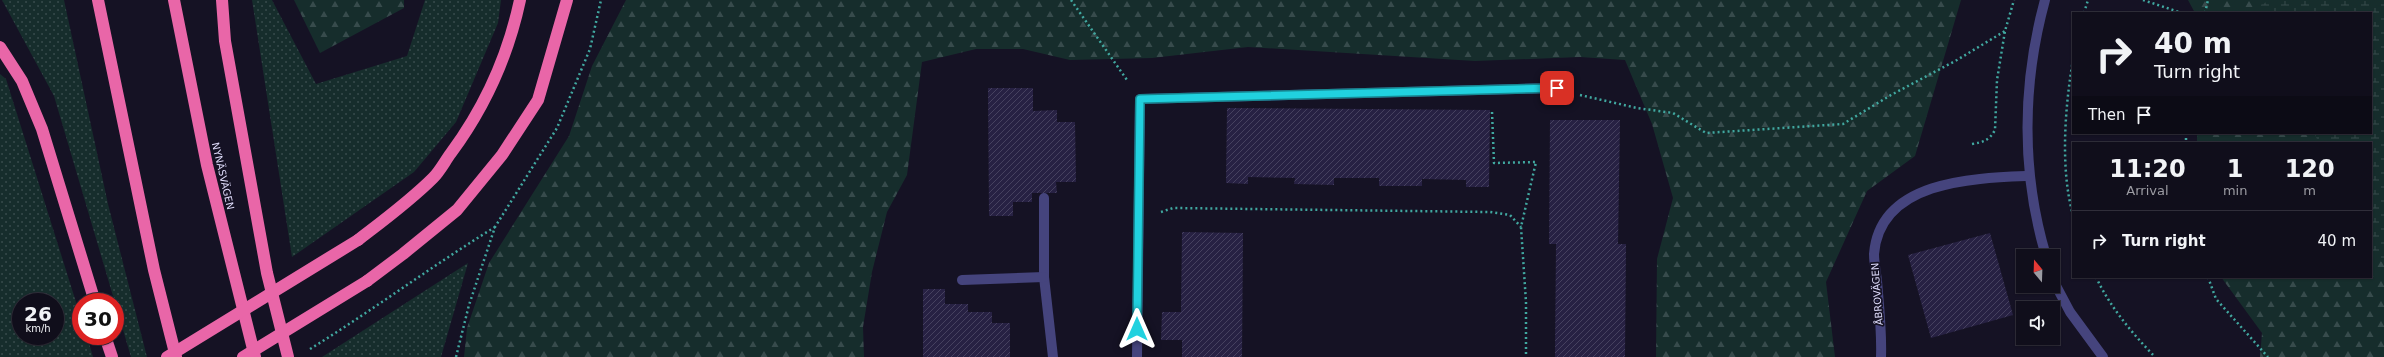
<!DOCTYPE html>
<html lang="en">
<head>
<meta charset="utf-8">
<style>
  :root { --surface:#100e1b; --page:#191724; --text:#f1f3f6; --muted:#9c9ca3; --line:#302e3a }
  body { margin:0; font-family:"DejaVu Sans",sans-serif; background:var(--page); color:var(--text); height:100vh; display:flex; flex-direction:column; font-size:15px; white-space:nowrap }
  * { box-sizing:border-box; margin:0 }
  p { font-size:13px; color:var(--muted) }
  .icon { flex:none; width:22px; height:22px; fill:none; stroke:currentColor; stroke-width:2; stroke-linecap:round; stroke-linejoin:round }
  .map { position:relative; flex:1; overflow:hidden }
  .sheet { position:absolute; left:2072px; top:142px; width:300px; height:136px; display:flex; flex-direction:column; background:var(--surface); border-radius:0px; box-shadow:0 1px 3px #0004,0 0 0 1px var(--line) }
  .sheet>* { flex:none }
  .guide { position:absolute; left:2072px; top:12px; width:300px; height:122px; border-radius:0px; box-shadow:0 1px 3px #0004,0 0 0 1px var(--line); background:#100e1b; color:var(--text); overflow:hidden }
  .needle { width:26px; rotate:341deg }
  .tools { position:absolute; left:2016px; top:249px; display:grid; gap:8px }
  .tools a { display:grid; place-items:center; width:44px; height:44px; border-radius:0px; background:var(--surface); box-shadow:0 1px 3px #0004,0 0 0 1px var(--line); font-size:20px }
  .speed { position:absolute; left:12px; top:293px; display:flex; gap:8px; font-size:20px; font-weight:700; text-align:center }
  .speed>* { display:grid; place-content:center; width:52px; height:52px; border-radius:50%; background:var(--surface); box-shadow:0 1px 3px #0004,0 0 0 1px var(--line); line-height:1 }
  .speed small { font-size:10px; font-weight:400 }
  .speed .limit { border:6px solid #d22; background:#fff; color:#111 }
  .pin { position:absolute; display:grid; place-items:center; width:34px; height:34px; color:#fff; margin:-17px; border-radius:8px; box-shadow:0 2px 6px #0006 }
  .me { position:absolute; width:44px; margin:-22px; rotate:0deg; stroke-linejoin:round; filter:drop-shadow(0 0 3px #0008) }
  .turn { display:flex; align-items:center; gap:14px; height:84px; padding:0 16px; font-size:18px }
  .turn .icon { width:52px; height:52px; stroke-width:2.5 }
  .turn b { display:block; font-size:28px; line-height:34px }
  .then { display:flex; align-items:center; height:38px; padding:0 16px; background:#0003; gap:8px; font-size:15px }
  .eta { display:flex; justify-content:space-evenly; align-items:center; height:68px; text-align:center }
  .eta b { font-size:24px; font-weight:700; line-height:28px }
  ul { padding:0; list-style:none }
  li { display:flex; align-items:center; gap:12px; height:60px; padding:0 16px; border-top:1px solid var(--line) }
  li div { flex:1 }
  li b { display:block; font-size:15px }
  li em { font-style:normal }
  .map>svg:first-child { display:block }
</style>
</head>
<body>
<div class="map">
<svg width="2384" height="357" viewBox="0 0 2384 357">
  <defs>
    <pattern id="grass-dots" width="8" height="8" patternUnits="userSpaceOnUse"><rect width="8" height="8" fill="#162d2c"/><path d="M2 2h.1M6 6h.1" fill="none" stroke="#374b4c" stroke-width="1.8" stroke-linecap="round"/></pattern>
    <pattern id="forest-firs" width="22" height="20" patternUnits="userSpaceOnUse"><rect width="22" height="20" fill="#162d2c"/><path d="M5 1l3.5 6h-7zM16 11l3.5 6h-7z" fill="#374b4c"/></pattern>
    <pattern id="wetland-marsh" width="20" height="14" patternUnits="userSpaceOnUse"><rect width="20" height="14" fill="#162d2c"/><path d="M1 5h8M5 5V1M11 12h8M15 12V8" fill="none" stroke="#374b4c"/></pattern>
    <pattern id="building-hatch" width="6" height="6" patternUnits="userSpaceOnUse"><rect width="6" height="6" fill="#272143"/><path d="M-1 1l2-2M0 6l6-6M5 7l2-2" fill="none" stroke="#46415f"/></pattern>
  </defs>
  <rect width="100%" height="100%" fill="#151224"/>
  <g fill="url(#grass-dots)" fill-rule="evenodd">
    <polygon points="2,0 64,0 108,204 147,357 131,357 54,96"/>
    <polygon points="252,0 272,0 316,84 407,56 425,0 501,0 498,23 456,122 414,172 292,257"/>
    <path d="M0,74L6,79L81,318V336H87L93,357H0ZM21,302H55V336H21Z"/>
    <polygon points="468,263 441,357 322,357"/>
  </g>
  <g fill="url(#forest-firs)">
    <polygon points="294,0 404,0 404,8 320,53"/>
    <polygon points="626,0 1961,0 1915,156 1867,191 1826,282 1835,357 1656,357 1657,259 1673,198 1652,124 1625,60 1580,57 1475,61 1248,47 1152,58 1070,60 1023,49 976,49 922,62 907,175 887,212 872,272 863,327 864,357 464,357 467,328 489,263 569,136 592,66"/>
    <polygon points="2188,0 2384,0 2384,357 2260,357 2262,333 2221,277 2371,277 2371,143 2197,143 2197,133 2371,133 2371,13 2195,13"/>
  </g>
  <polygon fill="url(#wetland-marsh)" points="2271,0 2384,0 2384,263 2371,256 2371,143 2319,143 2314,133 2371,133 2371,13 2259,13 2256,7"/>
  <g fill="url(#building-hatch)">
    <polygon points="988,88 1033,88 1033,111 1057,110 1057,122 1075,122 1076,182 1056,182 1057,193 1032,193 1032,202 1013,202 1013,216 989,216"/>
    <polygon points="1227,108 1490,110 1489,187 1466,187 1466,180 1422,179 1422,186 1379,186 1379,178 1334,178 1334,185 1294,184 1295,178 1248,177 1248,184 1226,183"/>
    <polygon points="1550,120 1620,120 1618,244 1626,244 1625,357 1555,357 1556,244 1549,244"/>
    <polygon points="1182,232 1243,233 1242,357 1182,357 1182,340 1161,340 1162,312 1181,312"/>
    <polygon points="1990,233 2013,315 1931,338 1908,255"/>
    <polygon points="923,289 945,289 945,304 968,304 968,312 992,312 992,323 1010,323 1010,357 923,357"/>
  </g>
  <g fill="none" stroke-linecap="round" stroke-linejoin="round">
    <g stroke="#41a8a0" stroke-width="2.5" stroke-dasharray="2 3" stroke-linecap="butt">
      <polyline points="1071,0 1127,80"/>
      <polyline points="2143,0 2182,13"/>
      <polyline points="2084,13 2088,0"/>
      <polyline points="2205,13 2208,0"/>
      <path d="M2073,60C2065,106 2060,169 2073,215"/>
      <polyline points="1580,95 1637,108 1673,113 1706,133 1843,124 1891,95 1957,60 2005,31"/>
      <polyline points="1492,112 1494,163 1536,162 1521,227 1526,302 1526,357"/>
      <polyline points="2186,133 2186,143"/>
      <path d="M1972,144C1983,142 1989,141 1995,130L1997,80L2005,31L2014,0"/>
      <polyline points="1161,212 1173,208 1490,212 1510,215 1521,227"/>
      <path d="M2096,277C2110,307 2132,333 2155,357"/>
      <polyline points="2208,277 2216,299 2268,357"/>
      <path d="M310,349C373,310 432,266 495,227"/>
      <polyline points="456,357 469,305 495,227 557,128 590,49 601,0"/>
    </g>
    <g stroke="#45447d" stroke-width="10">
      <path d="M2045,0C2022,84 2021,172 2046,256"/>
      <polyline points="1044,198 1044,277 1053,357"/>
      <polyline points="962,280 1044,277"/>
      <polyline points="2053,280 2070,312 2103,357"/>
      <polyline points="1137,357 1140,99 1557,88"/>
      <path d="M1881,357C1882,332 1879,306 1877,281C1876,272 1874,263 1874,254C1880,180 1975,178 2029,176"/>
    </g>
    <g stroke="#e966a8" stroke-width="12">
      <polyline points="98,0 154,270 176,357"/>
      <polyline points="174,0 207,165 255,357"/>
      <polyline points="222,0 225,41 267,273 288,357"/>
      <polyline points="0,47 22,81 42,129 95,302"/>
      <path d="M358,240C384,220 410,201 433,178C440,171 445,161 451,153C485,107 508,56 520,0"/>
      <polyline points="367,281 403,254 457,210 502,155 538,100 567,0"/>
      <polyline points="105,336 112,357"/>
    </g>
    <g stroke="#e966a8" stroke-width="12">
      <polyline points="167,357 358,240"/>
      <polyline points="243,357 367,281"/>
    </g>
  </g>
  <g fill="none" stroke-linecap="round" stroke-linejoin="round">
    <defs>
      <polyline id="route" points="1137,329 1140,99 1557,88"/>
    </defs>
    <use href="#route" stroke="#158891" stroke-width="10"/>
    <use href="#route" stroke="#21d1df" stroke-width="7"/>
  </g>
  <g text-anchor="middle" dominant-baseline="central" stroke-width="3.5" stroke-linejoin="round" paint-order="stroke">
    <g font-size="10" fill="#dedbfa" stroke="#151224">
      <text transform="translate(223 176) rotate(77)">NYNÄSVÄGEN</text>
      <text transform="translate(1877 294) rotate(-94)">ÅBROVÄGEN</text>
    </g>
  </g>
</svg>
<div class="tools">
<a><svg class="needle" viewBox="-14 -14 28 28"><path d="M0-13l5 13h-10z" fill="#e53935"/><path d="M0 13l5-13h-10z" fill="#9c9ca3"/></svg></a>
<a><svg class="icon" aria-label="sound" viewBox="0 0 24 24"><path d="M4 9h4l5-4v14l-5-4H4zM17 9q2 3 0 6"/></svg></a>
</div>
<div class="speed"><div>26<small>km/h</small></div><div class="limit">30</div></div>
<div class="pin" style="left:1557px;top:88px;background:#d93025"><svg class="icon" aria-label="arrive" viewBox="0 0 24 24"><path d="M6 21V4h12l-3 4 3 4H6"/></svg></div>
<svg class="me" style="left:1137px;top:329px" viewBox="-20 -20 40 40"><path d="M0-17L14 15 0 8-14 15z" fill="#21d1df" stroke="#fff" stroke-width="4"/></svg>
<div class="guide">
<div class="turn"><svg class="icon" aria-label="right" viewBox="0 0 24 24"><path d="M7 20v-9h11M14 6l5 5-5 5"/></svg><div><b>40 m</b>Turn right</div></div>
<div class="then">Then<svg class="icon" aria-label="arrive" viewBox="0 0 24 24"><path d="M6 21V4h12l-3 4 3 4H6"/></svg></div>
</div>
<section class="sheet">
<div class="eta">
<div><b>11:20</b><p>Arrival</p></div>
<div><b>1</b><p>min</p></div>
<div><b>120</b><p>m</p></div>
</div>
<ul>
<li><svg class="icon" aria-label="right" viewBox="0 0 24 24"><path d="M7 20v-9h11M14 6l5 5-5 5"/></svg><div><b>Turn right</b></div><em>40 m</em></li>
</ul>
</section>
</div>
</body>
</html>
